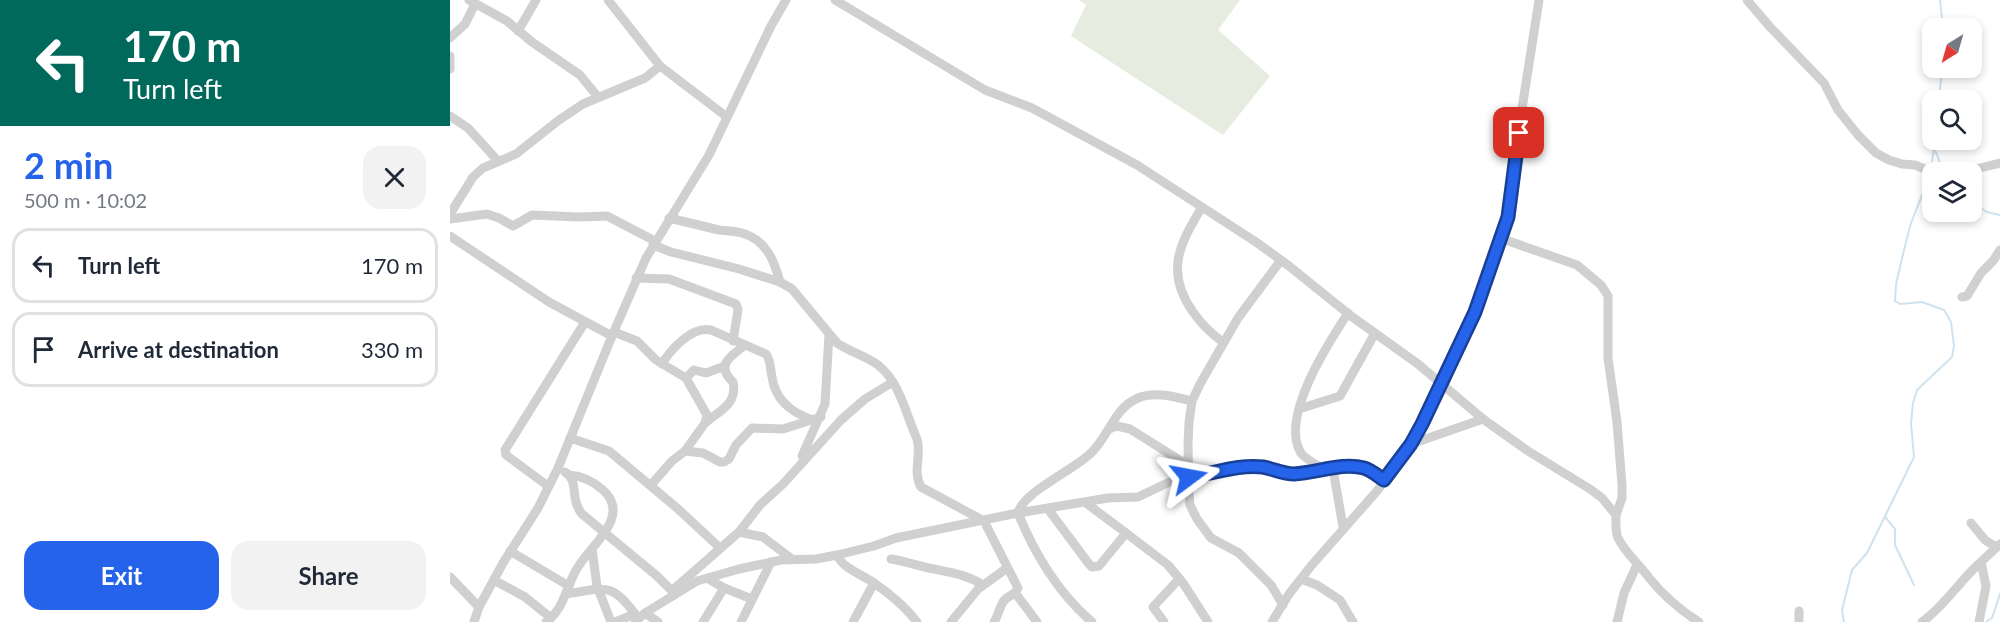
<!DOCTYPE html>
<html lang="en">
<head>
<meta charset="utf-8">
<style>
  :root { --surface:#fff; --page:#f2f2f3; --text:#1f2937; --muted:#747a83; --line:#e0e1e3; --accent:#2563eb }
  body { margin:0; font-family:Lato,sans-serif; background:var(--page); color:var(--text); height:100vh; display:flex; flex-direction:column; font-size:22px; white-space:nowrap }
  * { box-sizing:border-box; margin:0 }
  p { font-size:20px; color:var(--muted) }
  .icon { flex:none; width:33px; height:33px; fill:none; stroke:currentColor; stroke-width:2; stroke-linecap:round; stroke-linejoin:round }
  .map { position:relative; flex:1; overflow:hidden }
  .drawer { display:flex; flex-direction:column; background:var(--surface); width:450px }
  .drawer>* { flex:none }
  .guide { background:#00695c; color:#fff; overflow:hidden }
  .needle { width:39px; rotate:217deg }
  .buttons { position:absolute; left:1472px; top:18px; display:grid; gap:12px }
  .buttons a { display:grid; place-items:center; width:60px; height:60px; border-radius:12px; background:var(--surface); box-shadow:0 3px 9px #0003; font-size:30px }
  .pin { position:absolute; display:grid; place-items:center; width:51px; height:51px; color:#fff; margin:-26px; border-radius:12px; box-shadow:0 3px 9px #0006 }
  .me { position:absolute; width:66px; margin:-33px; rotate:77deg; stroke-linejoin:round; filter:drop-shadow(0 0 4px #0008) }
  .turn { display:flex; align-items:center; gap:21px; height:126px; padding:0 24px; font-size:27px }
  .turn .icon { width:78px; height:78px; stroke-width:2.5 }
  .turn b { display:block; font-size:42px; line-height:51px }
  .round { display:grid; place-items:center; flex:none; width:63px; height:63px; border-radius:18px; background:var(--page) }
  .overview { display:flex; align-items:center; justify-content:space-between; height:102px; padding:0 24px }
  h1 { font-size:36px; font-weight:700; line-height:45px; color:var(--accent) }
  .primary-button { display:flex; gap:12px; margin-top:auto; padding:12px 24px }
  .primary-button a { flex:1; height:69px; border-radius:18px; background:var(--accent); color:#fff; font-size:24px; font-weight:700; line-height:69px; text-align:center }
  .primary-button a+a { background:var(--page); color:var(--text) }
  ul { padding:0; list-style:none }
  li { display:flex; align-items:center; gap:18px; height:75px; margin:0 12px 9px; padding:0 12px; border:3px solid var(--line); border-radius:18px }
  li div { flex:1 }
  li b { display:block; font-size:22px }
  li em { font-style:normal }
  main { display:flex; flex:1; min-height:0 }
  .map>svg:first-child { display:block }
</style>
</head>
<body>
<main>
<section class="drawer">
<div class="guide">
<div class="turn"><svg class="icon" aria-label="left" viewBox="0 0 24 24"><path d="M17 20v-9H6M10 6l-5 5 5 5"/></svg><div><b>170 m</b>Turn left</div></div>
</div>
<div class="overview"><div><h1>2 min</h1><p>500 m · 10:02</p></div><a class="round"><svg class="icon" aria-label="close" viewBox="0 0 24 24"><path d="M6 6l12 12M18 6L6 18"/></svg></a></div>
<ul>
<li><svg class="icon" aria-label="left" viewBox="0 0 24 24"><path d="M17 20v-9H6M10 6l-5 5 5 5"/></svg><div><b>Turn left</b></div><em>170 m</em></li>
<li><svg class="icon" aria-label="arrive" viewBox="0 0 24 24"><path d="M6 21V4h12l-3 4 3 4H6"/></svg><div><b>Arrive at destination</b></div><em>330 m</em></li>
</ul>
<div class="primary-button"><a>Exit</a><a>Share</a></div>
</section>
<div class="map">
<svg width="1550" height="622" viewBox="0 0 1550 622">
  <rect width="100%" height="100%" fill="#fff"/>
  <polygon fill="#e6ecdf" points="629,0 790,0 768,30 820,76 773,135 621,36 636,5"/>
  <g fill="none" stroke-linecap="round" stroke-linejoin="round">
    <g stroke="#cfe2ee" stroke-width="2">
      <polyline points="1490,0 1493,28"/>
      <polyline points="1489,100 1492,68"/>
      <polyline points="1485,150 1493,170"/>
      <polyline points="1481,169 1485,140"/>
      <polyline points="1521,202 1537,212 1550,215"/>
      <polyline points="1436,518 1445,529 1445,545 1464,585"/>
      <polyline points="1394,622 1392,610 1402,570 1417,553 1464,457 1461,423 1463,403 1467,390 1502,357 1504,346 1501,322 1494,310 1472,302 1450,304 1445,301 1446,284 1454,250 1461,223 1480,175"/>
      <polyline points="1536,622 1542,618 1550,594"/>
    </g>
    <g stroke="#d0d0d0" stroke-width="9">
      <polyline points="19,0 57,21 82,42 130,75 148,97"/>
      <polyline points="158,0 210,66 277,117"/>
      <path d="M385,0L535,90L582,108L687,165L806,242L839,266L901,316L968,364L1033,419L1078,451L1140,489L1152,498L1166,515C1166,523 1165,531 1168,538C1176,554 1190,565 1200,579C1214,596 1230,610 1249,622"/>
      <polyline points="1297,0 1320,27 1374,83 1388,110 1408,135 1426,153 1439,160 1452,164 1465,165 1477,170 1494,172"/>
      <polyline points="68,31 86,0"/>
      <polyline points="0,38 15,24 25,4"/>
      <polyline points="0,56 0,69"/>
      <polyline points="0,116 18,128 48,161"/>
      <polyline points="1514,172 1550,163"/>
      <path d="M752,207C729,245 715,272 743,312C752,325 760,333 773,342"/>
      <polyline points="0,214 23,177 33,168 66,154 109,120 133,104 195,78 210,66"/>
      <path d="M219,218C236,222 252,226 269,230C277,231 285,231 292,233C316,240 324,260 330,282"/>
      <polyline points="0,219 37,214 49,218 63,226 82,215 129,217 157,216 205,241"/>
      <polyline points="0,236 99,302 162,336 108,468 88,508 53,563 29,607 24,622"/>
      <polyline points="1050,238 1127,265 1151,285 1158,296 1158,358 1167,422 1172,485 1172,498 1166,515"/>
      <path d="M203,245L221,252L289,269L330,282L342,289L387,343C400,352 416,356 428,365C450,382 456,415 467,439C472,455 462,471 471,487L534,521L568,588C565,596 557,595 553,602C549,609 548,616 544,622"/>
      <polyline points="831,260 788,318 750,384 742,401 739,422 738,444 739,495 740,505 747,519 761,538 789,553 821,585 833,605"/>
      <polyline points="186,278 219,279 286,304 288,310 283,341"/>
      <polyline points="1512,297 1517,296 1531,273 1543,261 1550,250"/>
      <polyline points="164,332 187,341 206,360 236,378 257,415 255,423 235,451 222,461 201,485"/>
      <polyline points="162,336 196,258 259,155 321,26 336,0"/>
      <path d="M212,364C221,349 242,326 261,330L316,354C321,361 320,368 322,377C325,400 342,413 363,420"/>
      <polyline points="236,378 244,370 256,373 275,366"/>
      <polyline points="849,409 890,396 925,333"/>
      <path d="M255,423C269,411 288,404 283,382C265,365 280,357 295,345"/>
      <polyline points="659,429 667,426 680,429 739,466"/>
      <polyline points="120,438 159,451 227,508 270,548"/>
      <polyline points="961,444 1033,419"/>
      <polyline points="235,451 253,453 270,462 274,462 279,459 286,445 302,428 333,429 371,417"/>
      <polyline points="352,456 375,404 379,334"/>
      <polyline points="883,469 893,527"/>
      <path d="M873,470C866,463 856,460 851,453C829,418 879,342 898,313"/>
      <path d="M115,472C130,482 119,498 132,514L207,576L225,594"/>
      <polyline points="98,486 56,455 55,450 135,322"/>
      <polyline points="598,509 639,564 642,567 649,566 676,533 636,503"/>
      <polyline points="1521,523 1535,540 1546,547"/>
      <polyline points="289,532 313,537 342,559"/>
      <polyline points="676,533 718,565 733,583 758,622"/>
      <polyline points="142,549 147,586 161,622"/>
      <polyline points="60,551 119,586"/>
      <path d="M387,555C392,568 413,575 424,583C440,594 455,606 467,622"/>
      <path d="M441,559C454,561 466,565 479,568C498,572 516,574 533,585"/>
      <polyline points="0,577 29,607"/>
      <polyline points="851,579 867,585 890,600 903,622"/>
      <polyline points="44,580 75,597 101,618"/>
      <polyline points="274,588 302,599"/>
      <polyline points="224,589 289,532 310,505 333,484 391,420 415,399 443,382"/>
      <path d="M116,594C156,588 162,581 188,618"/>
      <polyline points="566,594 587,622"/>
      <polyline points="195,613 208,622"/>
      <path d="M96,622C115,609 116,585 128,567C141,545 182,516 153,490C143,481 132,476 119,475"/>
      <polyline points="165,622 185,614"/>
      <polyline points="185,622 195,613 247,581 289,569 331,560 366,559 387,555 424,546 446,538 568,513 658,498 688,497 730,477 753,475 770,470 803,467 814,467 830,473 846,474 898,467 916,469 934,480"/>
      <polyline points="253,622 274,588 257,578"/>
      <polyline points="291,622 321,562"/>
      <polyline points="403,622 424,583"/>
      <polyline points="501,622 528,589 557,568"/>
      <path d="M642,622C609,594 584,553 568,513C573,492 624,470 641,453C659,436 664,408 688,398C705,391 725,397 742,401"/>
      <polyline points="714,622 703,607 729,579"/>
      <polyline points="822,622 839,594 861,566 927,491 961,444 1016,333 1058,217 1071,115 1089,0"/>
      <polyline points="1167,622 1174,593 1187,565"/>
      <polyline points="1349,622 1349,611"/>
      <path d="M1472,622C1495,606 1510,580 1531,562"/>
      <polyline points="1529,622 1536,586 1531,562 1550,544"/>
    </g>
  </g>
  <g fill="none" stroke-linecap="round" stroke-linejoin="round">
    <defs>
      <path id="route" d="M739,477C763,474 788,464 813,467C824,469 833,474 844,474C867,473 892,462 914,468C921,470 928,476 934,480L961,444L972,424L1025,312L1058,217L1069,133"/>
    </defs>
    <use href="#route" stroke="#184099" stroke-width="15"/>
    <use href="#route" stroke="#2563eb" stroke-width="10"/>
  </g>
</svg>
<div class="buttons">
<a><svg class="needle" viewBox="-14 -14 28 28"><path d="M0-13l5 13h-10z" fill="#e53935"/><path d="M0 13l5-13h-10z" fill="#747a83"/></svg></a>
<a><svg class="icon" aria-label="search" viewBox="0 0 24 24"><circle cx="10" cy="10" r="6"/><path d="M15 15l6 6"/></svg></a>
<a><svg class="icon" aria-label="layers" viewBox="0 0 24 24"><path d="M12 4l9 5-9 5-9-5zM3 14l9 5 9-5"/></svg></a>
</div>
<div class="pin" style="left:1069px;top:133px;background:#d93025"><svg class="icon" aria-label="arrive" viewBox="0 0 24 24"><path d="M6 21V4h12l-3 4 3 4H6"/></svg></div>
<svg class="me" style="left:739px;top:477px" viewBox="-20 -20 40 40"><path d="M0-17L14 15 0 8-14 15z" fill="#2563eb" stroke="#fff" stroke-width="4"/></svg>
</div>
</main>
</body>
</html>
